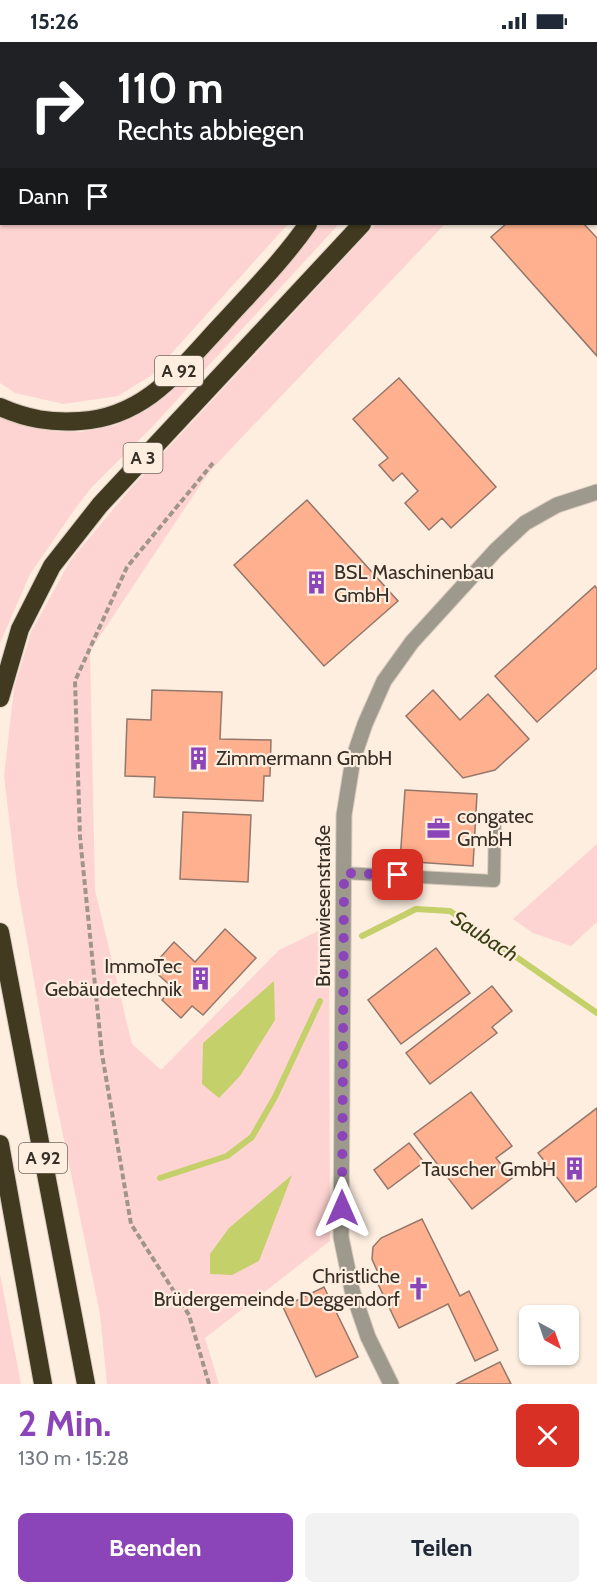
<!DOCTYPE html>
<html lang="de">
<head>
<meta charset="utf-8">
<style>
  :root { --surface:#fff; --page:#f2f2f3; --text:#1f2937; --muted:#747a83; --accent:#8b45b9 }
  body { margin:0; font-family:Cabin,sans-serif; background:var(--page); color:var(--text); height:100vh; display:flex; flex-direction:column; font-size:22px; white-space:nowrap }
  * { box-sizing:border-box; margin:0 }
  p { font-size:20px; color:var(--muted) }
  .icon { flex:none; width:33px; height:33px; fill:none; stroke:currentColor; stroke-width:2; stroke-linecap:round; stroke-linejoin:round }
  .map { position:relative; height:1342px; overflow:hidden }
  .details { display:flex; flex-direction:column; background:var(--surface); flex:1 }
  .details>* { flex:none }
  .top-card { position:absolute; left:0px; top:0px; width:597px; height:183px; box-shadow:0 2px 4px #0004; background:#202124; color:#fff; overflow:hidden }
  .needle { width:39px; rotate:140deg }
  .fabs { position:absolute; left:519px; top:1263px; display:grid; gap:12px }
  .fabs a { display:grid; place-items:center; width:60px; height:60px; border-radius:9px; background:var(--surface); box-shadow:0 2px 4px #0004; font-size:30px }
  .pin { position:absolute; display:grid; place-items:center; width:51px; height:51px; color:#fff; margin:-26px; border-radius:12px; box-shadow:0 3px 9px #0006 }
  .me { position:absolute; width:66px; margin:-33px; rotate:0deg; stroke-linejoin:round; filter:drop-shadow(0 0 4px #0008) }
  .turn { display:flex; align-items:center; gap:21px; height:126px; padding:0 18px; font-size:27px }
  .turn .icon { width:78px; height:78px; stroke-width:2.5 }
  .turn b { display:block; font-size:42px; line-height:51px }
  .then { display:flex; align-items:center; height:57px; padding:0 18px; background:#0003; gap:12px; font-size:22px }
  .round { display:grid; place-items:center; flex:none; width:63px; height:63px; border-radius:9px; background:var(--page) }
  .head { display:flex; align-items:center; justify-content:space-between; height:102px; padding:0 18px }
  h1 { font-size:36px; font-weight:700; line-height:45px; color:var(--accent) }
  .action { display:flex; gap:12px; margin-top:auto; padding:12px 18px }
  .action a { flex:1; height:69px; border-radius:9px; background:var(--accent); color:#fff; font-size:24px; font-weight:700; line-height:69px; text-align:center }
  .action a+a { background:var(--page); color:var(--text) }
  .status { display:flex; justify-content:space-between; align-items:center; height:42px; padding:0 30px; background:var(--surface); direction:ltr }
  .status svg { height:16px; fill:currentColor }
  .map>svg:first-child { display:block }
</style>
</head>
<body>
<div class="status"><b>15:26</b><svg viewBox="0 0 49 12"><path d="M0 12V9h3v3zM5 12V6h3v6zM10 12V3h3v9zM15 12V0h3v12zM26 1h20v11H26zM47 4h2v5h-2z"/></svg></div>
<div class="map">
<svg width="597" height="1342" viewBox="0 0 597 1342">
  <rect width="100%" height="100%" fill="#fdeee0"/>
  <g fill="#fed4d2">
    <polygon points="0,0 280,1 2,2 2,182 288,182 152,333 118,354 64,362 15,351 0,341"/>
    <polygon points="311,0 519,0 518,2"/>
    <polygon points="319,182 339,182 152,385 91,446 75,467 30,532 0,601 0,374 50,389 81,390 116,383 143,369 169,352 293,216"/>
    <polygon points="376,182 445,182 209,430 90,609 95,848 132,1002 161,1028 279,908 329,884 330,1199 205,1296 219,1342 107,1342 100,1272 52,1040 17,842 4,734 14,646 31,590 70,519 129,448"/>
    <polygon points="597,802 597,880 571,904 533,891 513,877"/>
    <polygon points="0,1232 21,1342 0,1342"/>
  </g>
  <g fill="#c4d069">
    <polygon points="274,939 275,978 240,1034 219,1056 202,1042 203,1001"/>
    <polygon points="292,1133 259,1219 232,1233 210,1232 210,1212 229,1186"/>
  </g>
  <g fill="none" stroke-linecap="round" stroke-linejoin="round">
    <g stroke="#c4d069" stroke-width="6">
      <polyline points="362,894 416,867 450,869 597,971"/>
      <polyline points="160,1136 227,1114 252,1095 275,1055 320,959"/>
    </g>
  </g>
  <g fill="#ffb08f" stroke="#94776b" stroke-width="1.5">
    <polygon points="506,182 584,182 597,196 597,314 491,195"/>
    <polygon points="399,336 496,445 451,486 442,476 429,488 405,461 418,449 402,431 393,439 379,423 388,416 353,377"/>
    <polygon points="307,458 398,559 324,624 234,523"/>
    <polygon points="595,544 597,547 597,626 537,680 495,634"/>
    <polygon points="152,648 222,650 220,697 271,698 270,734 264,734 263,759 154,755 155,735 125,734 127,677 151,678"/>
    <polygon points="433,648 460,678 488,652 529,697 495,728 463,736 406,674"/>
    <polygon points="405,748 477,752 473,824 400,819"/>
    <polygon points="183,770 251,773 248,840 180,837"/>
    <polygon points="225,887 256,916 203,973 192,964 181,976 162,958 173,946 151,926 174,900 195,920"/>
    <polygon points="436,906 470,951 401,1002 368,958"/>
    <polygon points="492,944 512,969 492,985 497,991 430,1042 406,1011"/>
    <polygon points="471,1050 512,1104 496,1116 512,1136 472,1167 414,1092"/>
    <polygon points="597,1066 597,1144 576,1160 538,1111"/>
    <polygon points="409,1101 424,1120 388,1147 374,1128"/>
    <polygon points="422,1177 460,1254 469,1249 498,1308 475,1319 448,1262 399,1286 378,1242 382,1240 372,1217 373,1205 381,1196"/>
    <polygon points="324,1245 358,1315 316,1335 283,1265"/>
    <polygon points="500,1320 511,1342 456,1342"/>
  </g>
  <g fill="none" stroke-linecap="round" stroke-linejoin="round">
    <defs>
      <polyline id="lane" points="344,831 494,839 495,777"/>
      <polyline id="street" points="391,1342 368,1295 352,1248 341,1195 344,773 353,717 365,682 384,639 412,600 496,508 525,481 557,463 597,450"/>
      <g id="highway">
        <polyline points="298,0 300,2"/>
        <polyline points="542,2 544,0"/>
        <path d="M0,365C27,377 51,381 80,379C146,375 180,327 222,282C252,249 283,218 308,182"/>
        <polyline points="0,656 20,587 52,524 100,463 362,182"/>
        <polyline points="0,890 86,1342"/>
        <polyline points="0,1102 43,1342"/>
      </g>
    </defs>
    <use href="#lane" stroke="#d9cbbe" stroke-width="14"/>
    <use href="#street" stroke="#d9cbbe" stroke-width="17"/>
    <use href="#highway" stroke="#d9cbbe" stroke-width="20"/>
    <polyline stroke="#a19589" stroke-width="4" stroke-dasharray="6 3" stroke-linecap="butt" points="209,1342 189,1273 131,1182 102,1012 80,795 75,639 127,525 213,421"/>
    <use href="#lane" stroke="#9d998c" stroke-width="12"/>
    <use href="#street" stroke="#9d998c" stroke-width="15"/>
    <use href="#highway" stroke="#413920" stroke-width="18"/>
  </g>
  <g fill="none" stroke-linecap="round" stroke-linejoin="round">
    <polyline stroke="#8b45b9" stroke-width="10" stroke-dasharray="0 18" points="342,1166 344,831 398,833"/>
  </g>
  <defs>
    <symbol id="building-bare" viewBox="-9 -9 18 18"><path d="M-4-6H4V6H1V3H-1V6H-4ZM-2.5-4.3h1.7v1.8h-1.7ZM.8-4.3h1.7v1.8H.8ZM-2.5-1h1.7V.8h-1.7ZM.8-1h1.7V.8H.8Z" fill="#8b45b9" stroke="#fdeee0" stroke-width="2.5" paint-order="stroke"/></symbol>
    <symbol id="office-bare" viewBox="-9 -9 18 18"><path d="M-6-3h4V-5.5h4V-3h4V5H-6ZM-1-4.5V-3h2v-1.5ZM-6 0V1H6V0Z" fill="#8b45b9" stroke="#fdeee0" stroke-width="2.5" paint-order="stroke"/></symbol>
    <symbol id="church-bare" viewBox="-9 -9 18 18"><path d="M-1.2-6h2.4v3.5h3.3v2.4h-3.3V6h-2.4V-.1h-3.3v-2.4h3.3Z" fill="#8b45b9" stroke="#fdeee0" stroke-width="2.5" paint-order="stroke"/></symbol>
  </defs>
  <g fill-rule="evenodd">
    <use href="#building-bare" x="300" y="524" width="33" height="33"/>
    <use href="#building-bare" x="182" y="700" width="33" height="33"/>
    <use href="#office-bare" x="422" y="770" width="33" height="33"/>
    <use href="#building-bare" x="184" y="920" width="33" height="33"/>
    <use href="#building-bare" x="558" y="1110" width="33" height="33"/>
    <use href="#church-bare" x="402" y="1230" width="33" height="33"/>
  </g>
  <g text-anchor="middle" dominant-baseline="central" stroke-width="4.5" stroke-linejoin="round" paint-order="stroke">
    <g fill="#fdeee0" stroke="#72685d" stroke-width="1.5">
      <rect x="155" y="314" width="48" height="30" rx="4.5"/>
      <rect x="123.5" y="401" width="39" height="30" rx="4.5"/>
      <rect x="19" y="1101" width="48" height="30" rx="4.5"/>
    </g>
    <g font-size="18" font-weight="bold" fill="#372e25">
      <text x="179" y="329">A 92</text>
      <text x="143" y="416">A 3</text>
      <text x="43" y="1116">A 92</text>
    </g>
    <g font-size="20" fill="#372e25" stroke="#fdeee0" text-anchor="start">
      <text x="334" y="530">BSL Maschinenbau<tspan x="334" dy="23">GmbH</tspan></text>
      <text x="216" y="716">Zimmermann GmbH</text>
      <text x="457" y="774">congatec<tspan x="457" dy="23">GmbH</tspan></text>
      <text x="182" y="924" text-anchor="end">ImmoTec<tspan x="182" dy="23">Gebäudetechnik</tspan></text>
      <text x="556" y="1127" text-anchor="end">Tauscher GmbH</text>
      <text x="400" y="1234" text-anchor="end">Christliche<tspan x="400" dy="23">Brüdergemeinde Deggendorf</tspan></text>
    </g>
    <g font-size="20" fill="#372e25" stroke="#fdeee0">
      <text transform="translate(323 864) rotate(-90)">Brunnwiesenstraße</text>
    </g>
    <g font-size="21" font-style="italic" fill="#393e13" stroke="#fdeee0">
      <text transform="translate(485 894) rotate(33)">Saubach</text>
    </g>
  </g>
</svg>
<div class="fabs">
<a><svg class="needle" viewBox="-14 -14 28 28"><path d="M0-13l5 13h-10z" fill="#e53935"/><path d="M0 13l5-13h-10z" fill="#747a83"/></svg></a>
</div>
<div class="pin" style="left:398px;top:833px;background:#d93025"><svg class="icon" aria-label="arrive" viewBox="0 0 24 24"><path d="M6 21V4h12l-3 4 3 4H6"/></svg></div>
<svg class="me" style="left:342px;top:1166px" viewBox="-20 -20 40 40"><path d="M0-17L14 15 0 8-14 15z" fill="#8b45b9" stroke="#fff" stroke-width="4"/></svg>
<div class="top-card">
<div class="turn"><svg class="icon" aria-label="right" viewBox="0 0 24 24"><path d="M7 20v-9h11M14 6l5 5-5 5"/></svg><div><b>110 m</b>Rechts abbiegen</div></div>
<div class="then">Dann<svg class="icon" aria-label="arrive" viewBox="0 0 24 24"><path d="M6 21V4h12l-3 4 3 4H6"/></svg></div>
</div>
</div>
<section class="details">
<div class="head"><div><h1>2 Min.</h1><p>130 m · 15:28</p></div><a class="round" style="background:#d93025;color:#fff"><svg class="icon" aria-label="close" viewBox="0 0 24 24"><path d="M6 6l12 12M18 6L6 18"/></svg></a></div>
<div class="action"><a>Beenden</a><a>Teilen</a></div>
</section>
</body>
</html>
